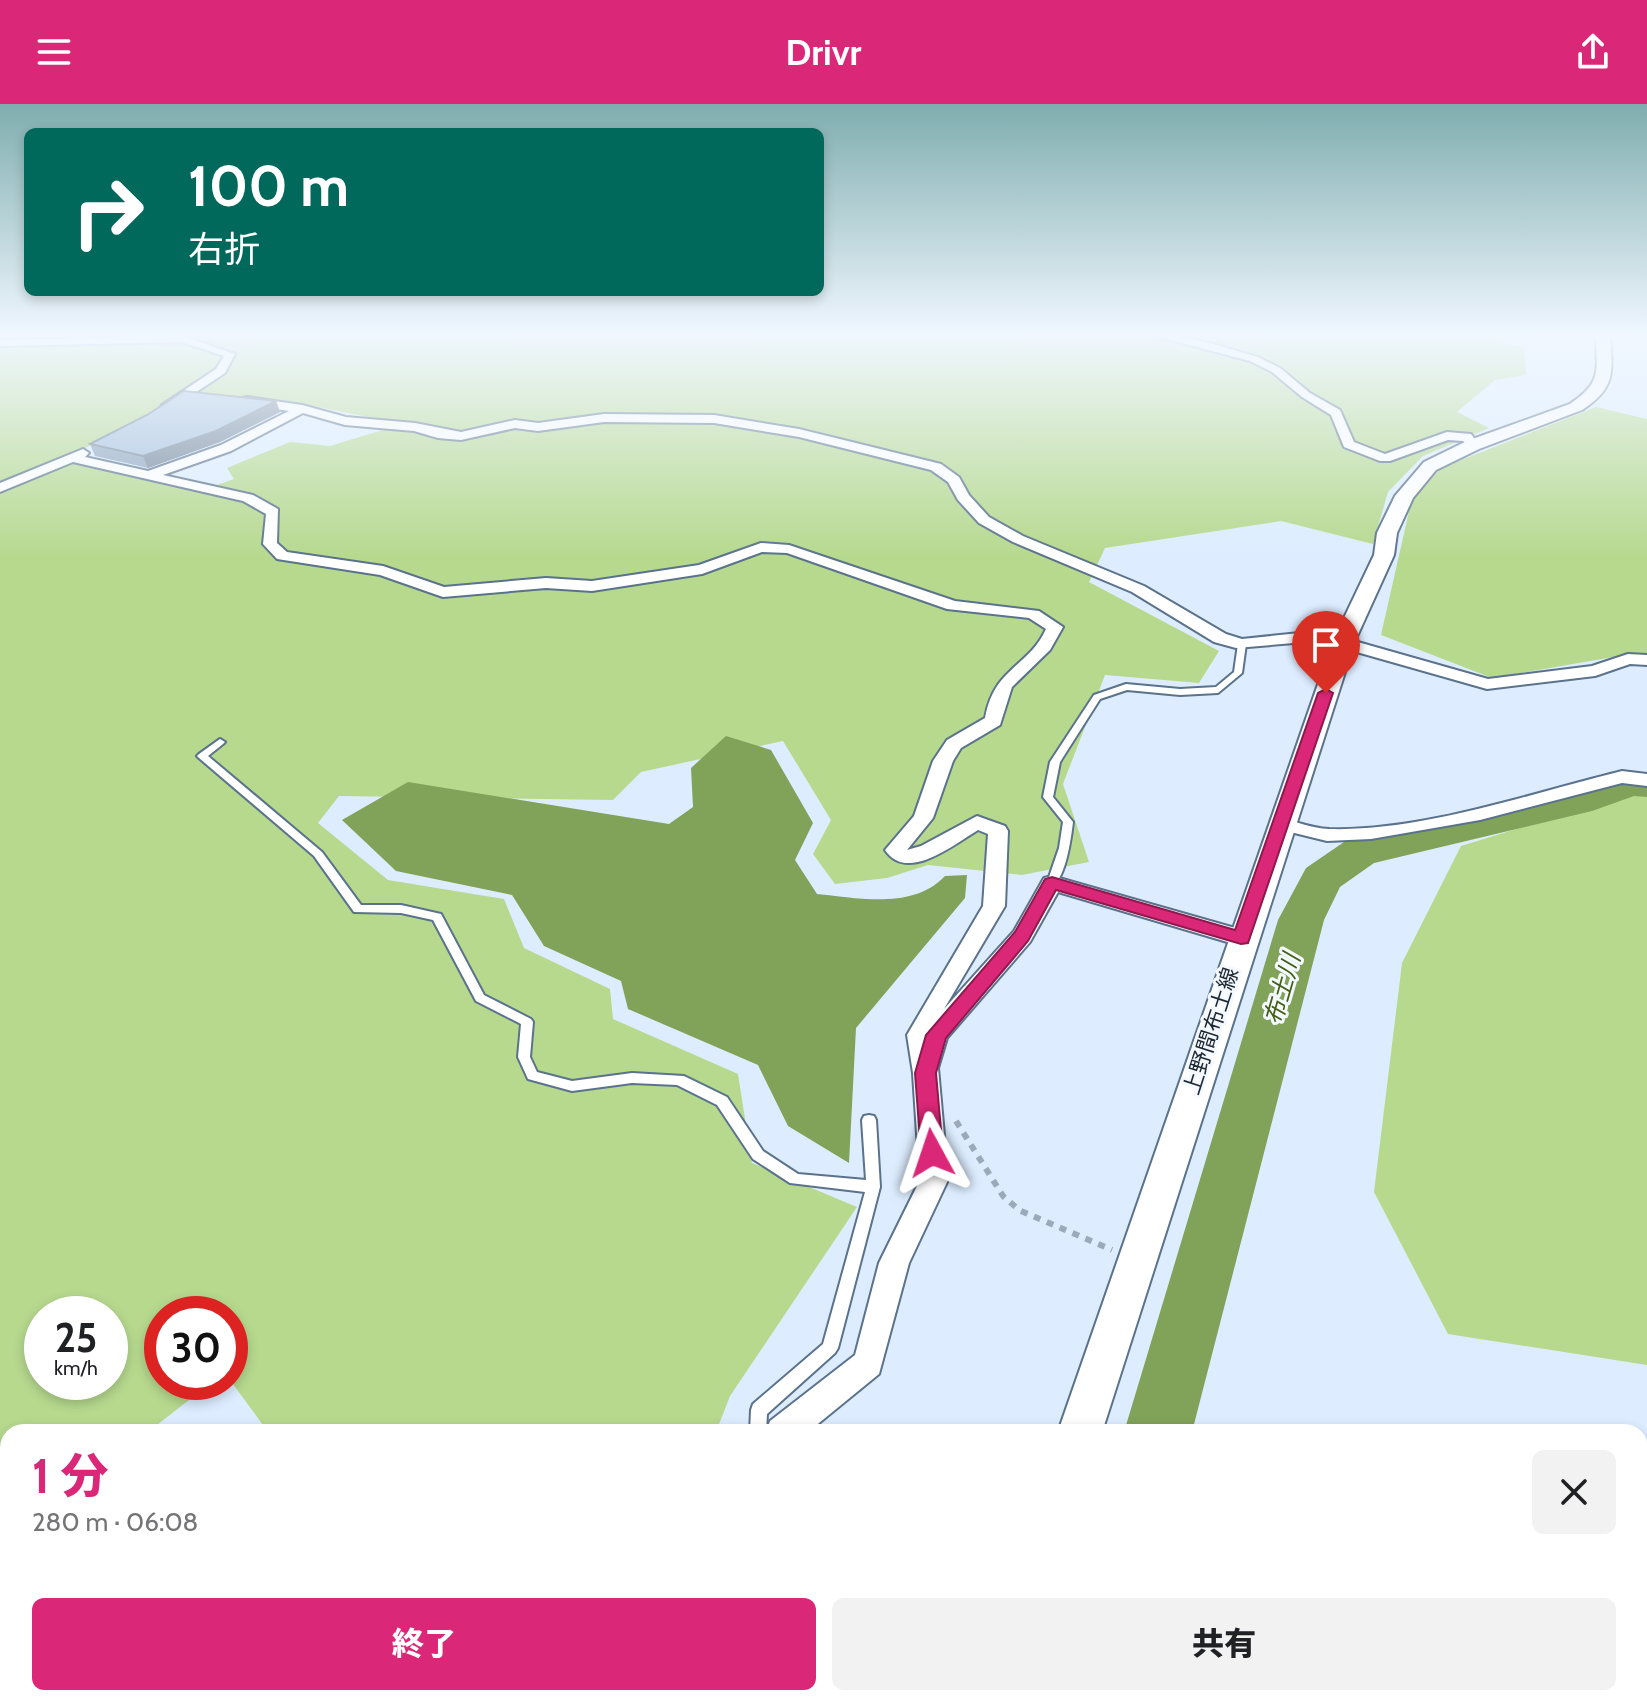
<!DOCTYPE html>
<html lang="ja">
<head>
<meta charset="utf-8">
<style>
  :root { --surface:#fff; --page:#f2f2f2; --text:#202124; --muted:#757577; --accent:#db2777 }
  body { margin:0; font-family:Cabin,"Noto Sans JP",sans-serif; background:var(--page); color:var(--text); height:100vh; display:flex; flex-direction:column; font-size:30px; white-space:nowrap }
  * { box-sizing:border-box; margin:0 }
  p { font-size:26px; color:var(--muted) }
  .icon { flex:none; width:44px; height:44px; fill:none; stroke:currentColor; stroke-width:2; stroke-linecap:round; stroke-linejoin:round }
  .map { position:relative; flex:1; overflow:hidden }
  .sheet { position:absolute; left:0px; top:1320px; width:1648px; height:282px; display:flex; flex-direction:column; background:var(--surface); border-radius:24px 24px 0 0; box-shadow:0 4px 12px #0003 }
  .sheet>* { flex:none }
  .banner { position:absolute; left:24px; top:24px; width:800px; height:168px; border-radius:12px; box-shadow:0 4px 12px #0003; background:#00695c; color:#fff; overflow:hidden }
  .speed { position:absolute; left:24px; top:1192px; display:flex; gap:16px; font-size:40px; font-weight:700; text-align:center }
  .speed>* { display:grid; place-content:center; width:104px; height:104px; border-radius:50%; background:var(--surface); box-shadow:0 4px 12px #0003; line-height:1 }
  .speed small { font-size:20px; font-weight:400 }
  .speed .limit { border:12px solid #d22; background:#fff; color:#111 }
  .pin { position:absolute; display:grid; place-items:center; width:68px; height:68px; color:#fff; margin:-82px -34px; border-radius:50% 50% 50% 0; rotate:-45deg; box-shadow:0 0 8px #0007 }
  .pin .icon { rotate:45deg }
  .me { position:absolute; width:88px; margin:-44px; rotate:355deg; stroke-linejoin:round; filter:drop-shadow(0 0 6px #0008) }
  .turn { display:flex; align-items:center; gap:28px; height:168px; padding:0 32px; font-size:36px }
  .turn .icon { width:104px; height:104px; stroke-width:2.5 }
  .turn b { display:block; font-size:56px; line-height:68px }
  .round { display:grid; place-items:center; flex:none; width:84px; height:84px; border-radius:12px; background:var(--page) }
  .overview { display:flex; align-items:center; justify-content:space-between; height:136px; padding:0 32px }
  h1 { font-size:48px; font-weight:800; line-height:60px; color:var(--accent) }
  .action { display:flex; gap:16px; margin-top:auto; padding:16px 32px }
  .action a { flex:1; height:92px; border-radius:12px; background:var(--accent); color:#fff; font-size:32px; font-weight:800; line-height:92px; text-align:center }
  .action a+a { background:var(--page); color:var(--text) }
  header { display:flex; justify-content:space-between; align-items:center; height:104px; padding:0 32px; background:var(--accent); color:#fff; font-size:36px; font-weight:800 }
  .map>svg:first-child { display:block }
</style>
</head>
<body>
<header><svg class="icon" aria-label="menu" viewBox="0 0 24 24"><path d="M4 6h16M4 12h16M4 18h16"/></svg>Drivr<svg class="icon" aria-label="share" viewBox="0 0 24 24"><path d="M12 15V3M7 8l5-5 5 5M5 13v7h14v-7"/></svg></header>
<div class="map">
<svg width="1647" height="1601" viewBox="0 0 1647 1601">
  <rect width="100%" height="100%" fill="#ddedff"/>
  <g fill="#b6d98e" fill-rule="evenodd">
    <path d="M0,229H1451L1524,243L1526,271L1495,276L1457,308L1489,324L1423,352L1388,388L1373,440L1281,417L1105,444L1089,478L1219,547L1199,579L1105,571L1063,680L1089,758L1022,771L928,761L887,774L835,780L813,750L831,716L783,637L641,668L613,696L339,692L318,719L388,776L504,795L524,844L610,885L613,915L738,970L752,1059L857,1103L730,1292L716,1328H268L230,1276V1210H162V1278H212L148,1328H8V1594H106L108,1601H0ZM180,289L289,297L402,320L330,342L290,338L227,364L234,375L203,386L65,354L140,317ZM42,1210H110V1278H42Z"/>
    <polygon points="1596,303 1647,315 1647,552 1619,552 1492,574 1381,531 1412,394 1441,364"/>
    <polygon points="1634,689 1647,690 1647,1261 1448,1230 1374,1088 1402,859 1461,742"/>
    <polygon points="462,1594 616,1594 614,1601 464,1601"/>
  </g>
  <path fill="#81a259" d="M726,632L771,646L813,719L795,756L817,790C858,794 913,806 945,772L967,771L965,794L856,924L849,1059L788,1022L758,961L628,905L621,877L544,842L512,791L396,767L342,716L408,678L669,720L693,703L691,664Z"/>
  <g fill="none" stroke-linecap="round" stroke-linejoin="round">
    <g fill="#81a259" fill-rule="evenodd">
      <polygon points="1631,667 1647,669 1647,693 1634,692 1592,707 1374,759 1340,783 1324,816 1192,1328 1124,1328 1278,816 1306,764 1344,738 1566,688"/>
      <polygon points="1040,1594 1120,1594 1118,1601 1038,1601"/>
    </g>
    <defs>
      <g id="service">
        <path d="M1242,537L1246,540L1242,569L1218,589L1180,591L1127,586L1100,595L1060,658L1053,693L1073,718C1071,735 1066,773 1052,783L1048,782L1047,779L1059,744L1063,718L1043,693L1050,658L1094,591L1126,580L1180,585L1216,583L1234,568L1238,540Z"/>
        <polygon points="220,635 225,638 223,640 208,652 322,748 361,801 401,801 441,810 484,891 531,915 533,918 530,953 537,968 572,977 632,969 684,972 727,993 763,1047 798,1070 866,1076 862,1016 864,1012 869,1011 874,1012 876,1016 880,1083 838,1244 835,1249 767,1310 766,1328 750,1328 751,1306 753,1300 823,1240 865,1088 790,1079 753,1055 717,1001 677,981 632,979 572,987 528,975 518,953 521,920 476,897 433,816 401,809 354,808 314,752 199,654 197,652 199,650"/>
        <polygon points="0,1441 8,1443 8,1461 0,1459"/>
        <polygon points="121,1594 142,1594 145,1601 124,1601"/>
      </g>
      <g id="minor">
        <polygon points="1145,229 1164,229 1213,240 1258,253 1280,264 1310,289 1340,306 1354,338 1385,350 1447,328 1471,330 1479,341 1473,345 1463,337 1448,336 1390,357 1380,357 1344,343 1331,311 1302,293 1272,268 1250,257"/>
        <polygon points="183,232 235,250 225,269 166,308 160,304 162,301 216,265 224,252 182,238 0,242 0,236"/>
        <path d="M247,293L302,301L346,313L415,319L461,328L515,316L538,319L604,310L714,311L799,325L941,360L959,373L969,391L989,413L1023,432L1144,482L1226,530L1242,535L1319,527L1488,575L1592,562L1628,550L1647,551V561L1630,560L1595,572L1487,585L1318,537L1236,544L1214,538L1132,488L1013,438L979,419L958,396L948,378L931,366L799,333L714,319L604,318L538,327L515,324L461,336L438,334L414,327L345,321L303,309L231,347L163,371L253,391L278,405L277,439L287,448L383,462L444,483L546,474L592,477L699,461L761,439L789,441L955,497L1039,507L1063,523L1050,546L1012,583L1000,621L961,644L953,657L933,714L907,746L921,742L977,712L1005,722L1008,727L1005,802L944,905L1014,827L1044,774L1052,772L1249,828L1252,834L1249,840L1241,842L1058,788L1030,838L947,934L938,964L948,1076L909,1159L879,1270L808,1328H766L770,1317L855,1251L879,1159L920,1076L913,969L907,931L983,802L988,730L978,726C953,741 907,779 885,746L914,712L933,657L947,636L985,614C994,563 1029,563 1046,525L1029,514L947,505L787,449L762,448L702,470L592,487L546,484L443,493L380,471L277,455L263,440L266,410L243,397L73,358L0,388V379L83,345L89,349L85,353L148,367L221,341L289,307L243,300V294Z"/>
        <path d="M1622,667L1647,670V682L1622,679L1480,716L1371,735L1327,737L1274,724L1271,720L1281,714C1297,718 1312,724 1329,725C1421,728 1532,689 1622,667Z"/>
        <polygon points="1640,1578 1647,1584 1647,1601 1599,1601 1602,1594 1640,1594"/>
        <polygon points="631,1594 670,1594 667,1601 628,1601"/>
      </g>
      <g id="secondary">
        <path d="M1596,229H1610C1612,268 1617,283 1582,306L1479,345L1436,366L1413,394L1397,429L1394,451L1355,537L1102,1328H1058L1333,537L1374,451L1377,429L1395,392L1424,358L1467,337L1570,300C1604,277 1596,266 1596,229Z"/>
        <polygon points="967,1594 1019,1594 1017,1601 965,1601"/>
      </g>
    </defs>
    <use href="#service" stroke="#5a728c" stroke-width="4"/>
    <use href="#minor" stroke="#5a728c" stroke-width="4"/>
    <use href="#secondary" stroke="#5a728c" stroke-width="4"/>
    <polyline stroke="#9ba9b9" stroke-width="6" stroke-dasharray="7 7" stroke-linecap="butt" points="956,1017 1003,1092 1019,1106 1112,1146"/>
    <use href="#service" fill="#fff" fill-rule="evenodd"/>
    <use href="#minor" fill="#fff" fill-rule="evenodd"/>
    <use href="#secondary" fill="#fff" fill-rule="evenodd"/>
  </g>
  <polygon fill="#8da3bc" points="276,297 280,308 220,338 148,364 95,352 90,340 147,311"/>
  <polygon fill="#738599" points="276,297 280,308 220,338 148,364 143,352"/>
  <polygon fill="#a4bedb" stroke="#738599" stroke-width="2" points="184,287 276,297 216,327 143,352 90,340 147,311"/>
  <linearGradient id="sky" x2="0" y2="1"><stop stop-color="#7fadaf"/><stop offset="0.51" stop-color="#f0f7ff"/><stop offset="1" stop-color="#f0f7ff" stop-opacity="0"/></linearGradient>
  <rect width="1647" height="453" fill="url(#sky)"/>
  <polygon fill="#db2777" stroke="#8e194d" stroke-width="2" points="1326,585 1333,589 1248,839 1241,840 1056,786 1028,837 946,934 936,969 943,1049 940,1055 932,1058 924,1055 921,1049 915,969 926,931 1015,828 1045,775 1052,773 1235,826 1318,589"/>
  <g text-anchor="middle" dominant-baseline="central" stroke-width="6" stroke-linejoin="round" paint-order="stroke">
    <g font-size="22" fill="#1f2934" stroke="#f4f9ff">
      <text transform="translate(1211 927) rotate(-72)">上野間布土線</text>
    </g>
    <g font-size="24" font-style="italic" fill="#425f10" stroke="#f4f9ff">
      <text transform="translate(1282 885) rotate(-74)">布土川</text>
    </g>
  </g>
</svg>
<div class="speed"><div>25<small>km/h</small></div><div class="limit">30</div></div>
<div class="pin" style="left:1326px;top:589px;background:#d93025"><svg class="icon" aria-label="arrive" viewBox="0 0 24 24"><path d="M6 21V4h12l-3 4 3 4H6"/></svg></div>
<svg class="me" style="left:932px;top:1049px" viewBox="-20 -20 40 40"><path d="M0-17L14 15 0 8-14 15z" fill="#db2777" stroke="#fff" stroke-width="4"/></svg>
<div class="banner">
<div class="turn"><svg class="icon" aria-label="right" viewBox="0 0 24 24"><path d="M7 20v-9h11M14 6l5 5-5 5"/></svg><div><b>100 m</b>右折</div></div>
</div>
<section class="sheet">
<div class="overview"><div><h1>1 分</h1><p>280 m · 06:08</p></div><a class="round"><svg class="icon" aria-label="close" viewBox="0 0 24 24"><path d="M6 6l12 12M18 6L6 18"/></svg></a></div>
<div class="action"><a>終了</a><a>共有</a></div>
</section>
</div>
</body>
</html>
